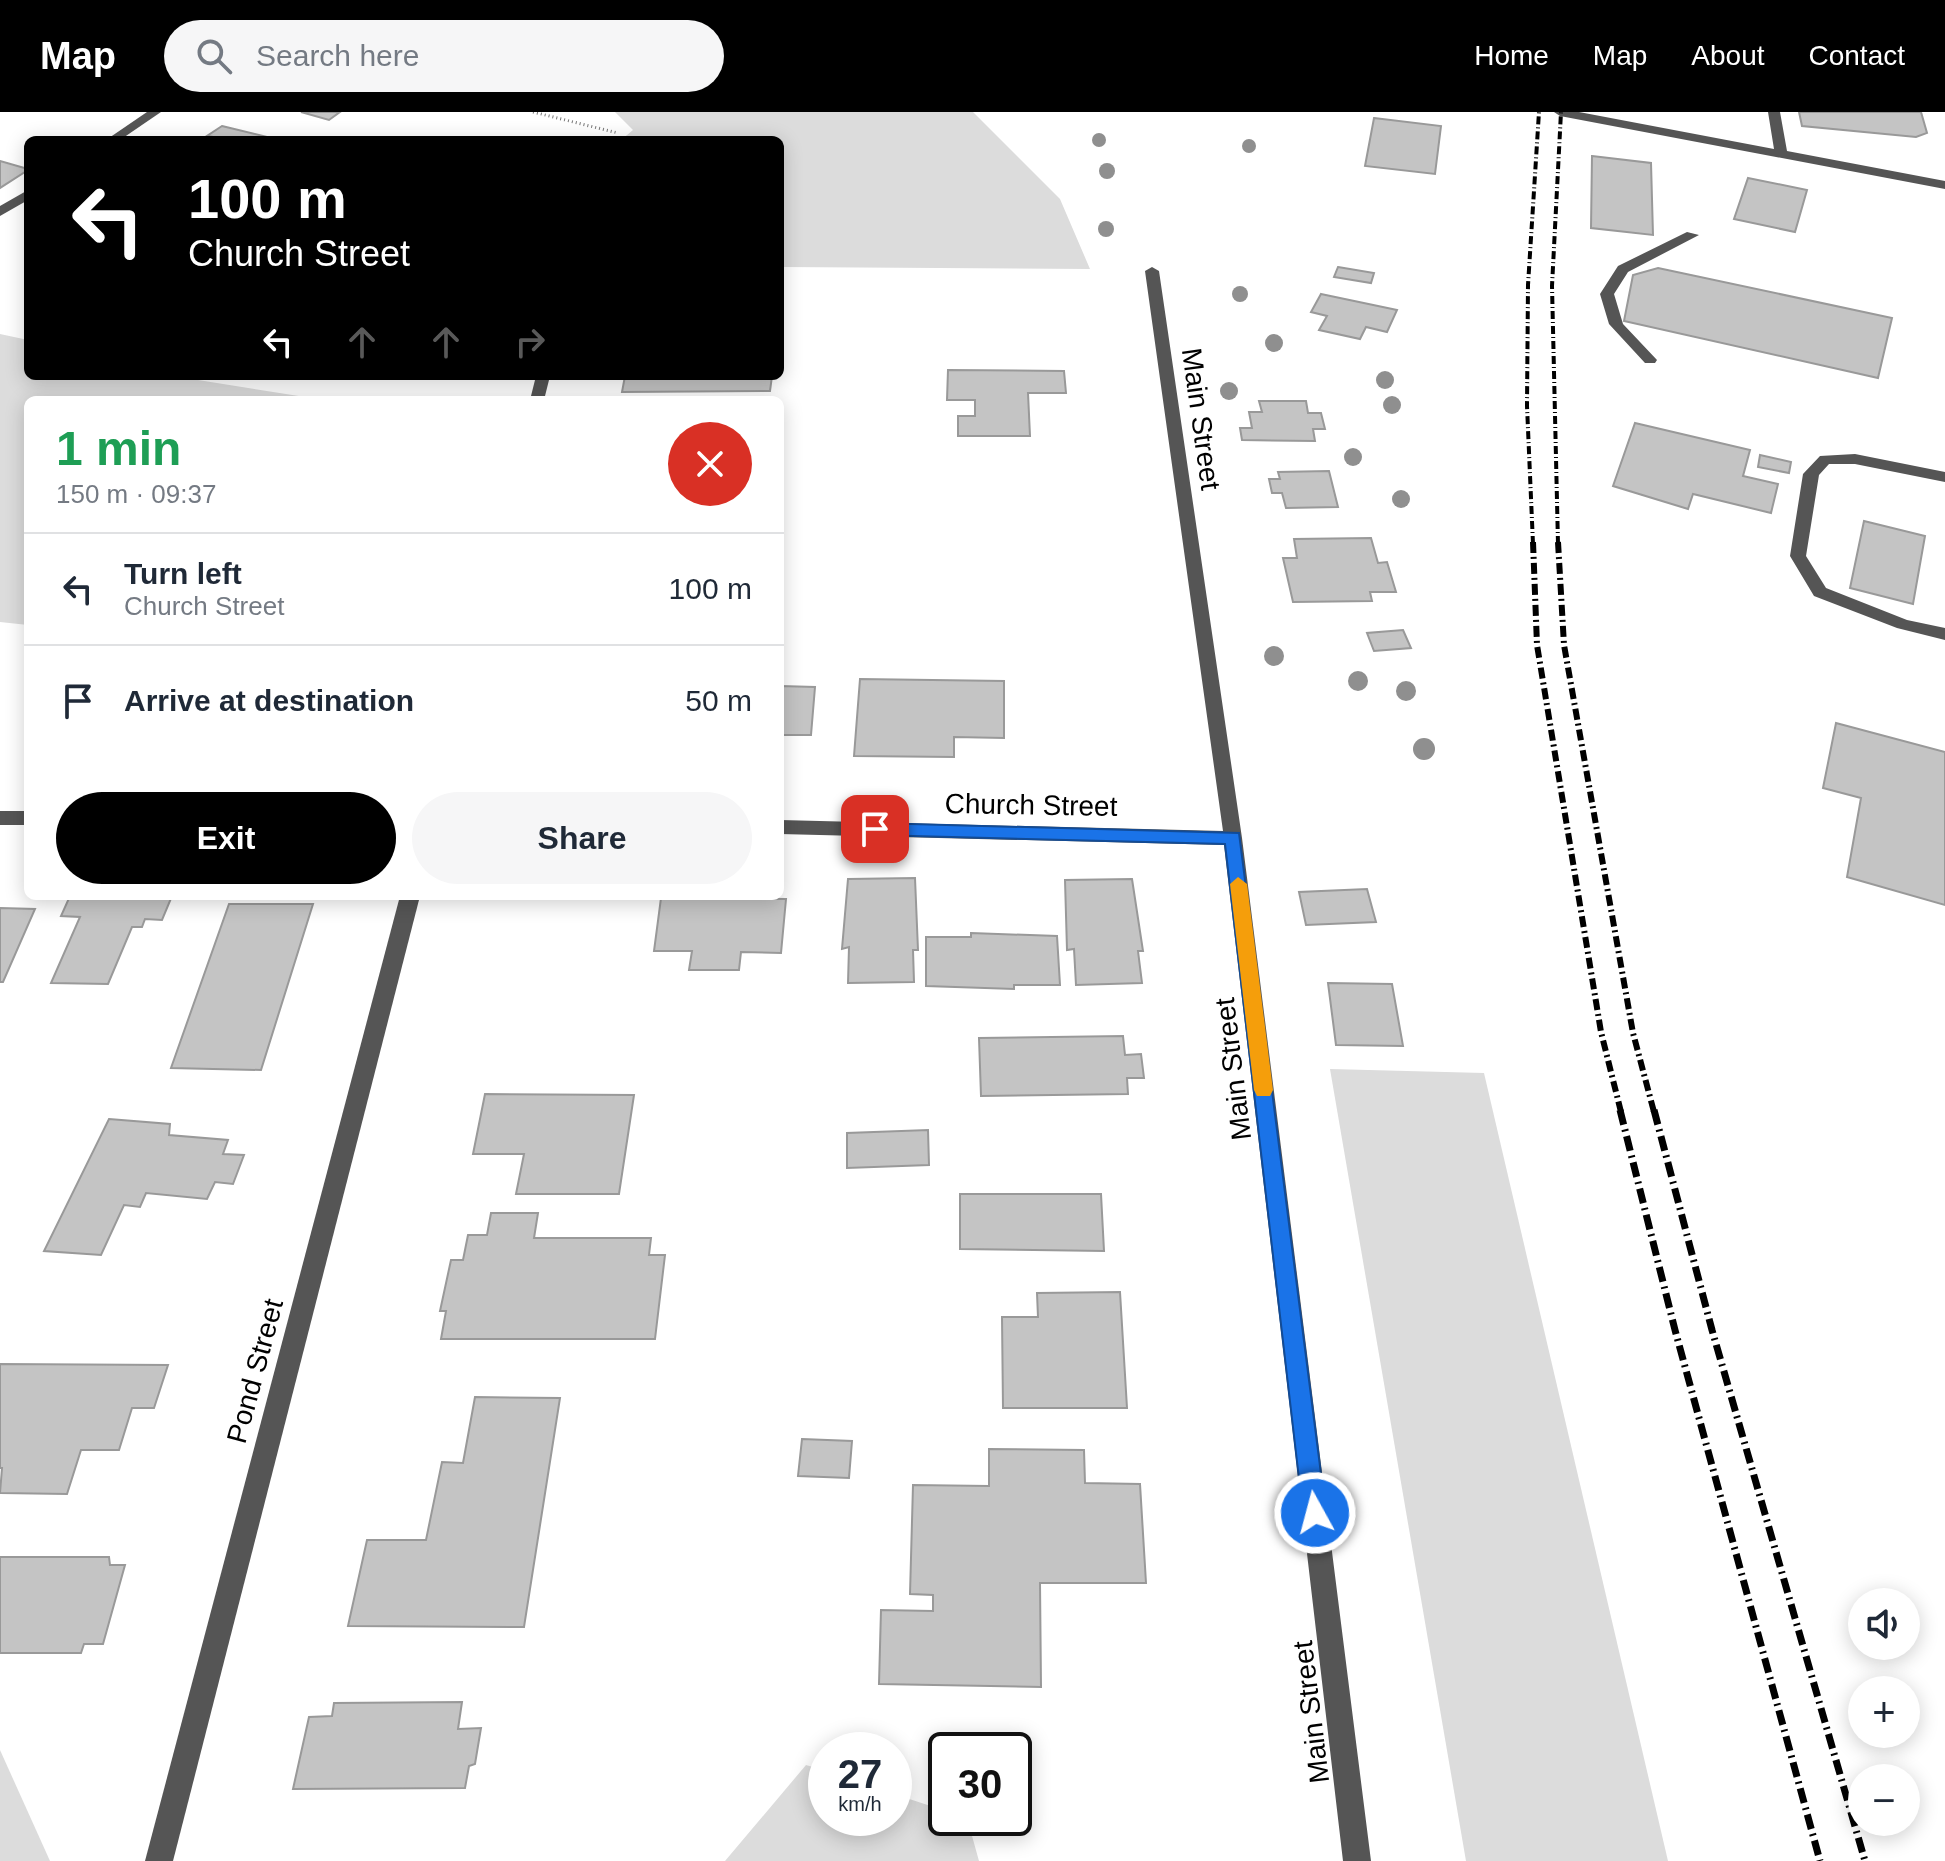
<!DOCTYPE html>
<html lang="en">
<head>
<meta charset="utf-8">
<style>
  :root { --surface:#fff; --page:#f6f6f7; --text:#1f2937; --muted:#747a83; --line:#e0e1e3; --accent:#000 }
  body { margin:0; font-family:Helvetica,sans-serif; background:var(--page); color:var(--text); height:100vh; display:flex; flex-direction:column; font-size:30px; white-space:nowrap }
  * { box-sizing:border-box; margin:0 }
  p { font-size:26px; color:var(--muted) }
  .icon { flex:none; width:44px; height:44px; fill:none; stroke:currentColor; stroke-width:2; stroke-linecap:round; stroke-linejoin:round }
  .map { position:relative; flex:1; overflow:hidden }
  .details { position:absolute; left:24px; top:284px; width:760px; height:504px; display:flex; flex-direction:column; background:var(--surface); border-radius:12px; box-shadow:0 4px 20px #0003 }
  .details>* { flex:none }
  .banner { position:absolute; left:24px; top:24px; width:760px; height:244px; border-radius:12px; box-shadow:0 4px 20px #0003; background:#000; color:#fff; overflow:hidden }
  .controls { position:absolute; left:1848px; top:1476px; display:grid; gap:16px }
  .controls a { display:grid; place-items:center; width:72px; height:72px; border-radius:50%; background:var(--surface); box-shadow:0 4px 20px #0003; font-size:40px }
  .speed { position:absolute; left:808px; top:1620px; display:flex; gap:16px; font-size:40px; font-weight:700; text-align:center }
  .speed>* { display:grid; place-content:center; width:104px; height:104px; border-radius:50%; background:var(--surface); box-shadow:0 4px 20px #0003; line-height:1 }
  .speed small { font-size:20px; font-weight:400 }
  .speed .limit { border:4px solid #111; border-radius:12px; background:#fff; color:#111 }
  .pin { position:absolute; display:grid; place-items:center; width:68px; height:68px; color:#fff; margin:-34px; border-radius:16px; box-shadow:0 4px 12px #0006 }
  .me { position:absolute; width:88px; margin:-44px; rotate:353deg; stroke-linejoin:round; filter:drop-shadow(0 0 6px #0008) }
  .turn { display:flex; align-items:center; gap:28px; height:168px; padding:0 32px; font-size:36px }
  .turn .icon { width:104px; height:104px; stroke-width:2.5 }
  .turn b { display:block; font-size:56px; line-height:68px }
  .lanes { display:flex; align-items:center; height:76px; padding:0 32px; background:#0003; justify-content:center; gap:40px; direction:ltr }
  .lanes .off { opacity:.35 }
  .round { display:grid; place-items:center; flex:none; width:84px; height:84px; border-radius:42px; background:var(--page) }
  .overview { display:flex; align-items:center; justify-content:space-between; height:136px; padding:0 32px }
  h1 { font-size:48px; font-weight:700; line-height:60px; color:#1e9e55 }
  .action { display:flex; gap:16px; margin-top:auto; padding:16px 32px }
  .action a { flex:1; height:92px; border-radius:48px; background:var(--accent); color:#fff; font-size:32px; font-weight:700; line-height:92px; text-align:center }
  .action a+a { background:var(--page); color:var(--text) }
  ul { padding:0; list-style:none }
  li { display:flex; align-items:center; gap:24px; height:112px; padding:0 32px; border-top:2px solid var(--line) }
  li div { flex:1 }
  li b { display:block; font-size:30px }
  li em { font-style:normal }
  header { display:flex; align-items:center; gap:48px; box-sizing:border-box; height:112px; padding:0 40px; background:var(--accent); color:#fff }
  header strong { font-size:38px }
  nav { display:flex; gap:44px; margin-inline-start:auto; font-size:28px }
  .search { width:560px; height:72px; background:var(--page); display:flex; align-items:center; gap:20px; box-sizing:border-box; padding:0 28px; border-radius:44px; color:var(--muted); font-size:30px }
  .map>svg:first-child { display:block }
</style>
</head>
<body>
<header>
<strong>Map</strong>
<div class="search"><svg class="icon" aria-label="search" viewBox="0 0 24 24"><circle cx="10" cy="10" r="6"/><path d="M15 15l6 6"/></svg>Search here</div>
<nav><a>Home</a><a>Map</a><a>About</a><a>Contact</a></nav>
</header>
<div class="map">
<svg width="1945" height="1749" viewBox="0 0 1945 1749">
  <rect width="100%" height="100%" fill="#fff"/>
  <g fill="#dcdcdc">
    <polygon points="615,0 973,0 1060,87 1090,157 780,155 780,28 621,28 633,18"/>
    <polygon points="0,222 28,228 28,264 173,264 305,285 303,288 28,288 28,513 0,510"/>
    <polygon points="1330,957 1484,961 1668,1749 1466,1749"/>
    <polygon points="0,1638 50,1749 0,1749"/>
    <polygon points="806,1653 826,1659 826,1706 894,1706 894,1682 946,1699 946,1706 967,1706 979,1749 725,1749"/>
  </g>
  <g fill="#c4c4c4" stroke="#999" stroke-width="2">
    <polygon points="301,0 340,0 329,8"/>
    <polygon points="1799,0 1921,0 1927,21 1916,25 1802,14"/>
    <polygon points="1374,6 1441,14 1435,62 1365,54"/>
    <polygon points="222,14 271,26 209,28 214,25 207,24"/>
    <polygon points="1592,44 1651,51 1653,123 1591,116"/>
    <polygon points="0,49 28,57 28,58 0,76"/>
    <polygon points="1748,66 1807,78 1795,120 1734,107"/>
    <polygon points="1338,155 1374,161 1371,171 1334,165"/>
    <polygon points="1658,156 1892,206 1878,266 1624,209 1633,163"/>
    <polygon points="1321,182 1397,198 1387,220 1366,215 1360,227 1319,218 1327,204 1311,200"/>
    <polygon points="948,258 1064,259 1066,281 1028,281 1030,324 958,324 958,304 975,304 975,288 947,288"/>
    <polygon points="625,264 772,264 770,279 622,280"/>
    <polygon points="1259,289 1306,289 1308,301 1321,301 1325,317 1313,317 1315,329 1242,328 1240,316 1252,316 1249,300 1262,300"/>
    <polygon points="1635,311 1750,338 1743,364 1778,372 1771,401 1693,382 1688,397 1613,374"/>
    <polygon points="1760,343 1791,350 1789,361 1758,355"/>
    <polygon points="1329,359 1338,395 1286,396 1282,381 1272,381 1269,367 1280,367 1278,360"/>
    <polygon points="1864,409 1925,424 1913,492 1850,476"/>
    <polygon points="1371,426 1378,451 1387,450 1396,480 1370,480 1372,489 1293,490 1283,446 1297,446 1294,427"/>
    <polygon points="1403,518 1411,536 1374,539 1367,521"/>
    <polygon points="860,567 1004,569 1004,626 954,625 954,645 854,644"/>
    <polygon points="780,574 815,575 811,623 780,623"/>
    <polygon points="1836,611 1945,640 1945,793 1847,765 1861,686 1823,676"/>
    <polygon points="915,766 918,838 913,838 914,870 848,871 849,835 842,837 848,767"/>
    <polygon points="1132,767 1143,839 1138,839 1142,871 1076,873 1074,837 1067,838 1065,768"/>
    <polygon points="1367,777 1376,810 1306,813 1299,780"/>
    <polygon points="70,784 172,784 162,808 145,807 142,815 132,815 108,872 51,871 80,805 61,804"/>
    <polygon points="661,786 786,787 781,841 741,840 739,858 689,858 692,839 654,839"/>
    <polygon points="229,792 313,792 261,958 171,956"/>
    <polygon points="0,796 35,797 3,870 0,870"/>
    <polygon points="971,821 1057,824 1060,873 1014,873 1014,877 926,874 926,825 971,825"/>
    <polygon points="1328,871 1392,872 1403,934 1336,933"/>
    <polygon points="1123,924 1125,943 1141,942 1144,966 1127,966 1128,982 981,984 979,926"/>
    <polygon points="485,982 634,983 619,1082 516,1082 524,1042 473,1042"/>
    <polygon points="109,1007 170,1012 169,1023 228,1028 223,1042 244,1043 233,1072 215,1070 207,1087 146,1081 140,1095 124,1093 101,1143 44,1139"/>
    <polygon points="928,1018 929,1053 847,1056 847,1021"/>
    <polygon points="960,1082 1101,1082 1104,1139 960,1137"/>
    <polygon points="491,1101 538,1101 534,1126 651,1126 649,1143 665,1143 655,1227 441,1227 446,1199 440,1199 451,1148 463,1148 468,1123 487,1123"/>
    <polygon points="1120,1180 1127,1296 1003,1296 1002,1205 1038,1205 1037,1181"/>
    <polygon points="0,1252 168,1253 154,1296 132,1296 119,1338 81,1338 67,1382 0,1381 2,1356 0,1356"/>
    <polygon points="475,1285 560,1286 524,1515 348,1514 367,1428 426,1428 442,1350 463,1351"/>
    <polygon points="802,1327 852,1329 849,1366 798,1364"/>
    <polygon points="989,1337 1084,1338 1085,1371 1140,1372 1146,1471 1040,1471 1041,1575 879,1572 881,1498 933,1499 933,1483 910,1482 913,1373 989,1374"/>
    <polygon points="0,1445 109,1445 110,1453 125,1453 103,1532 84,1532 81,1541 0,1541"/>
    <polygon points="462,1590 458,1617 481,1616 475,1652 469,1654 465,1676 293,1677 309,1605 332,1604 334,1591"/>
  </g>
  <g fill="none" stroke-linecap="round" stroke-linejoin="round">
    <polyline stroke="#777" stroke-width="3" stroke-dasharray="1 3" stroke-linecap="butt" points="533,0 618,21"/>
    <g fill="#555" fill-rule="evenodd">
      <polygon points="147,0 161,0 120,28 106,28"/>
      <polygon points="1554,0 1579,0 1774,37 1768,0 1780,0 1787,39 1945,69 1945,77 1560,4"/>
      <polygon points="28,78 28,88 0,104 0,94"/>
      <polygon points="1687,120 1699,123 1628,160 1614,182 1623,212 1657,248 1655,251 1645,251 1609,212 1600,182 1618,154"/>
      <polygon points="1152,155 1159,159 1242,726 1371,1749 1343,1749 1224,733 780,722 780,708 1223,719 1145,159"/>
      <polygon points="536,264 550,264 544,288 530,288"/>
      <polygon points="1855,342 1945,360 1945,370 1855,352 1829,352 1819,363 1806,444 1826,476 1907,508 1945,516 1945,528 1897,516 1814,484 1790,444 1803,362 1820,344"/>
      <rect x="0" y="699" width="28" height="14"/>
      <polygon points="400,784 420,784 173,1749 145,1749"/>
    </g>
    <g stroke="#000" stroke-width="4" stroke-dasharray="8 3 1 3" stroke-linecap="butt">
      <polyline points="1533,432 1527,294 1528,173 1539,0"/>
      <polyline points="1558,432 1552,174 1561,0"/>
    </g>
    <g stroke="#000" stroke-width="6" stroke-dasharray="11 4 2 4" stroke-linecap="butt">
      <polyline points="1533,430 1537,533 1601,920 1621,1000"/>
      <polyline points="1558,430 1564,533 1633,921 1654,1000"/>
    </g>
    <g stroke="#000" stroke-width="7" stroke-dasharray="15 5 2 5" stroke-linecap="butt">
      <polyline points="1620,998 1675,1218 1820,1749"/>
      <polyline points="1654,998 1712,1218 1865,1749"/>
    </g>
  </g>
  <g fill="#8f8f8f">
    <circle cx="1099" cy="28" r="7"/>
    <circle cx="1249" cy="34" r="7"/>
    <circle cx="1107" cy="59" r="8"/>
    <circle cx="1106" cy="117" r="8"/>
    <circle cx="1240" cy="182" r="8"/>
    <circle cx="1274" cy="231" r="9"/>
    <circle cx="1385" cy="268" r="9"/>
    <circle cx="1229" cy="279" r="9"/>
    <circle cx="1392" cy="293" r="9"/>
    <circle cx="1353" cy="345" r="9"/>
    <circle cx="1401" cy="387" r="9"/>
    <circle cx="1274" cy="544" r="10"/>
    <circle cx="1358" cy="569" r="10"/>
    <circle cx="1406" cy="579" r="10"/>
    <circle cx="1424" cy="637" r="11"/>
  </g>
  <polygon fill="#1a73e8" stroke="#114b97" stroke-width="2" points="875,711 1239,721 1326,1401 1323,1409 1315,1412 1307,1409 1303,1401 1225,732 875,723 866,717"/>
  <polygon fill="#f59e0b" points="1238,765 1247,772 1273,978 1270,984 1257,984 1254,978 1230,772"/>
  <g text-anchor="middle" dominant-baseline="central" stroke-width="6" stroke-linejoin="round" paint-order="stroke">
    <g font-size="28" fill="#000" stroke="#fff">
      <text transform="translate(1201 307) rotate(82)">Main Street</text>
      <text transform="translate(1031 693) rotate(1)">Church Street</text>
      <text transform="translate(1233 957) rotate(-97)">Main Street</text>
      <text transform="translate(255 1259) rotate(-75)">Pond Street</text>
      <text transform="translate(1311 1600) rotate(-97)">Main Street</text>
    </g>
  </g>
</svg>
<div class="controls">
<a><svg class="icon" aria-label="sound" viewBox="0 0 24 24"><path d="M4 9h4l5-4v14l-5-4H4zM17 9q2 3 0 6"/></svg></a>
<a>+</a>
<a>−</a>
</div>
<div class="speed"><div>27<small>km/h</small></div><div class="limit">30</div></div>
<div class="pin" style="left:875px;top:717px;background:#d93025"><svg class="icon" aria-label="arrive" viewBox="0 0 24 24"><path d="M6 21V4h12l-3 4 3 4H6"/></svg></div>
<svg class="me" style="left:1315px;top:1401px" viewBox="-20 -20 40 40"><circle r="17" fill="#1a73e8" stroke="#fff" stroke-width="3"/><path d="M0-11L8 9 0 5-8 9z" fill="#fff"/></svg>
<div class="banner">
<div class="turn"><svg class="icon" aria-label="left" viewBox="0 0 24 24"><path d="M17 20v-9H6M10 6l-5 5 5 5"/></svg><div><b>100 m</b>Church Street</div></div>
<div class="lanes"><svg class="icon" aria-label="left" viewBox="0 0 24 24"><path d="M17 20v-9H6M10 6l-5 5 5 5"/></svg><svg class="icon off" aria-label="ahead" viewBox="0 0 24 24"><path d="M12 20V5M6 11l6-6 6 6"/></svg><svg class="icon off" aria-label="ahead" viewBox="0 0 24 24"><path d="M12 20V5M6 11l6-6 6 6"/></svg><svg class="icon off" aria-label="right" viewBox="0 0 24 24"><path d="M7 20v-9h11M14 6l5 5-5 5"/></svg></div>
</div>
<section class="details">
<div class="overview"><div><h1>1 min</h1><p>150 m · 09:37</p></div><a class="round" style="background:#d93025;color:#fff"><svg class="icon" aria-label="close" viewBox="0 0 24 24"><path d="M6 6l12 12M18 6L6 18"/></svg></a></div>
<ul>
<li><svg class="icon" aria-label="left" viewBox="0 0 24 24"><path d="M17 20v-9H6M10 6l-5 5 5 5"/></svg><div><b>Turn left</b><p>Church Street</p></div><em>100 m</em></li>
<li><svg class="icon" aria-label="arrive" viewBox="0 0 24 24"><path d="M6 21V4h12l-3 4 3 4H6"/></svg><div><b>Arrive at destination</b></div><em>50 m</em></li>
</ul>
<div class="action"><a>Exit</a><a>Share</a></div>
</section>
</div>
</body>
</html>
